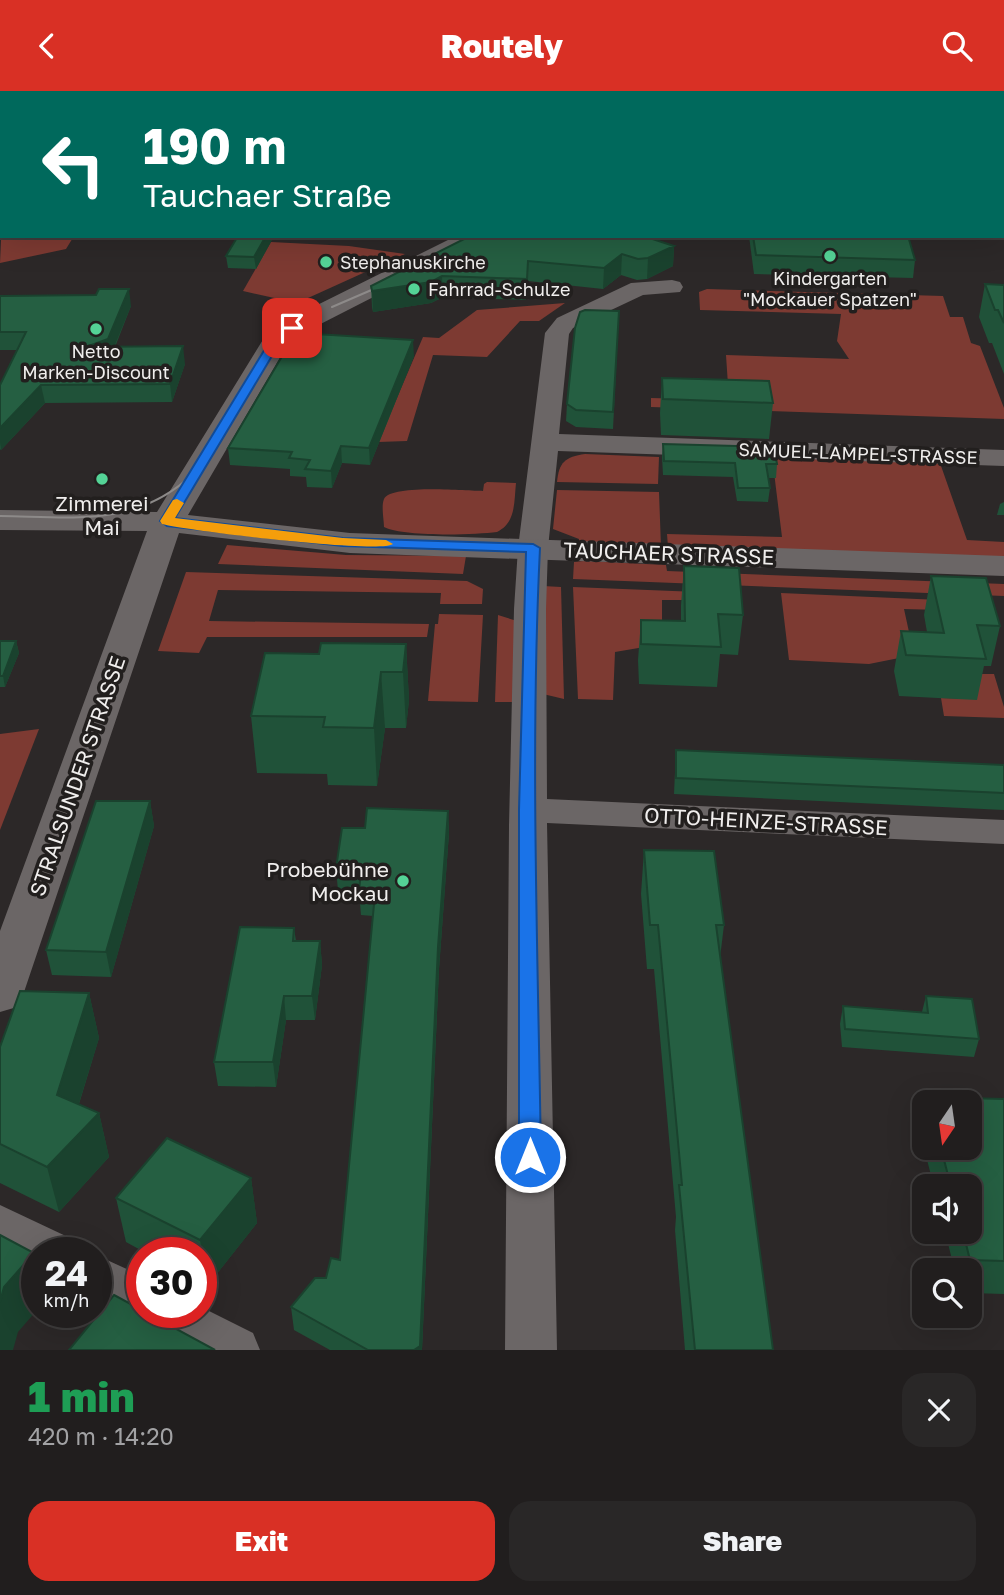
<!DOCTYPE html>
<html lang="en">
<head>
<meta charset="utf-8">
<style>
  :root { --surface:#211e1e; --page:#292727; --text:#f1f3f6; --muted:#a2a2a4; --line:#3e3c3c; --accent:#d93025 }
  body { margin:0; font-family:"Golos Text",sans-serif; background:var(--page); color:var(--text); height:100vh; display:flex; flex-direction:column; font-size:26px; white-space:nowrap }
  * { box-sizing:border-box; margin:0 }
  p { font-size:23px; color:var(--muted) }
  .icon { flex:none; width:38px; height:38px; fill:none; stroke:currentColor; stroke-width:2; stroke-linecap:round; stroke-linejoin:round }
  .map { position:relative; height:1259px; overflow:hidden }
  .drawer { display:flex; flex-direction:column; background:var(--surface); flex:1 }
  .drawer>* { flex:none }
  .top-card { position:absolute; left:0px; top:0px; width:1004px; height:147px; box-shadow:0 7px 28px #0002,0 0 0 2px var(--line); background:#00695c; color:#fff; overflow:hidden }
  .needle { width:46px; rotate:193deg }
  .controls { position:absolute; left:912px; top:999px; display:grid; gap:14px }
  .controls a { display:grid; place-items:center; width:70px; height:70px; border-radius:14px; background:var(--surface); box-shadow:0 7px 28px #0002,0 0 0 2px var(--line); font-size:35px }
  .speed { position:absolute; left:21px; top:1146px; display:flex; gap:14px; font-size:35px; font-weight:700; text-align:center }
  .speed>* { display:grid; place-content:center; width:91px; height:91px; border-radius:50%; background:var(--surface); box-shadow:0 7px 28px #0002,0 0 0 2px var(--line); line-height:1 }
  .speed small { font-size:18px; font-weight:400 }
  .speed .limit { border:10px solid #d22; background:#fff; color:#111 }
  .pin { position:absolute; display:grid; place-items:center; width:60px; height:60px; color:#fff; margin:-30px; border-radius:14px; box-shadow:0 4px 10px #0006 }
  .me { position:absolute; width:77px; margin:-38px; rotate:0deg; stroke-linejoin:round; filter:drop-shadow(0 0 5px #0008) }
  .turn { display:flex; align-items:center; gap:24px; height:147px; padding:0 28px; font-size:32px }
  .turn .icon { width:91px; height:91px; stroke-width:2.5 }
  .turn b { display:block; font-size:49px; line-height:60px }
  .round { display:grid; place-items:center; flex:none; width:74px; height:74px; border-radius:21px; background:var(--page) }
  .head { display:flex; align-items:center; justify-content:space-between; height:119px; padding:0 28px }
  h1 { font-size:42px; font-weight:800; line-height:52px; color:#1e9e55 }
  .primary-button { display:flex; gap:14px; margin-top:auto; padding:14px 28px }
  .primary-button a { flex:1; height:80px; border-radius:21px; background:var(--accent); color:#fff; font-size:28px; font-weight:800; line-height:80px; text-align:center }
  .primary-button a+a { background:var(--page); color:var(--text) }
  header { display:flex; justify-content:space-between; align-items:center; height:91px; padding:0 28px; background:var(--accent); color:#fff; font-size:32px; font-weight:800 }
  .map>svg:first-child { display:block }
</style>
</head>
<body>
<header><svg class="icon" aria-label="back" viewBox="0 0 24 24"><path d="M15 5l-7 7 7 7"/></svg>Routely<svg class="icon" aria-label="search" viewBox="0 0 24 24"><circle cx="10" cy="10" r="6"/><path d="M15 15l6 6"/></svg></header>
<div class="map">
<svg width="1004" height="1259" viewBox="0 0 1004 1259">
  <rect width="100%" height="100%" fill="#2c2828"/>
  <g fill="#7d3a32">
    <polygon points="0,0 226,0 2,2 0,107"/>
    <polygon points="255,0 603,0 249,2"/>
    <polygon points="2,128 2,145 74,145 66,158 0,172"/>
    <polygon points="271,151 349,155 405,163 297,212 243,200"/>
    <polygon points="707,198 943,205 950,226 963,226 971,252 980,255 1004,317 1004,328 651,316 651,307 729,309 726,264 849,268 837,250 841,223 700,219 699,201"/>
    <polygon points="565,212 539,230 520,230 487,266 433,264 407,350 378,351 423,246 439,247 477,219"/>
    <path d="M585,363L659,366L658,393L557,391C559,371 565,366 585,363Z"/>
    <polygon points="772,365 940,372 967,449 1004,451 1004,469 668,456 667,443 782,446"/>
    <path d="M487,391L516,392C514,411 516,432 497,441C473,444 404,446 384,436C384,429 381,415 384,408C392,393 466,400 483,400L484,393Z"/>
    <polygon points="557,399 659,401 661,456 579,452 579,448 553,438"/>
    <polygon points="227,454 346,464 466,465 463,483 218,473"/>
    <polygon points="584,470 666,474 667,480 1004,493 1004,505 573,488 574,471"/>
    <polygon points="186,481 467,490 483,498 482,513 440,513 441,502 218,499 209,530 429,533 427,546 207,546 199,562 158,560"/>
    <polygon points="543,495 561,496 564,608 543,603"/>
    <polygon points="573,496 698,501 698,509 662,509 662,553 615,561 613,609 578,608"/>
    <polygon points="781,502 940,509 942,519 904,518 914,564 869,573 789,569"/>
    <polygon points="439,523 483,524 478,611 428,610 435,533 438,533"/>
    <polygon points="498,524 517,530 515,611 495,611"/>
    <polygon points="971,583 994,583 1004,616 1004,627 944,625 941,607 977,608"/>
    <polygon points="39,638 0,739 0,643"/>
  </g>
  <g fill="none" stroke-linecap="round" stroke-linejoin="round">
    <g fill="#6b6666" fill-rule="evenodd">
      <rect x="920" y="0" width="18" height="2"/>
      <polygon points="1003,136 1004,136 1004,149 995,145 1003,145"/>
      <polygon points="672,189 680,191 683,196 680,201 643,204 573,237 569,243 559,343 1004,359 1004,375 558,360 548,457 546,518 547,708 1004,729 1004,753 547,732 557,1259 505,1259 509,735 514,518 518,457 545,242 557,227 631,192"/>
      <polygon points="0,1114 70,1147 77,1162 37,1162 37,1178 0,1159"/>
      <polygon points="96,1164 142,1185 142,1222 201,1222 201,1216 253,1242 260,1259 184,1259 145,1238 142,1233 96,1211"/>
    </g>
    <g fill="#6b6666" fill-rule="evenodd">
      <rect x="1003" y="21" width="1" height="12"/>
      <polygon points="456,145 487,145 483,150 301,243 285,258 188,424 350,442 1004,465 1004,485 350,462 179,442 23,904 17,916 0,921 0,840 147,440 0,439 0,419 157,421 264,247 283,231"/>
    </g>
    <g stroke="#8d8a89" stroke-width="2">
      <polyline points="332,216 390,191"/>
      <path d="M0,425C73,426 137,437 194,382"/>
    </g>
  </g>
  <g fill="#205239">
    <polygon points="238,145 274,145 256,178 228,177 226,165"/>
    <polygon points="470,145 656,145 655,149 674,155 673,175 647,188 637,189 621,184 603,198 528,190 526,209 443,206 431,212 373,221 372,216 371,195"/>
    <polygon points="749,145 908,145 915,169 913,187 754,183"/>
    <polygon points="985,193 1004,194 1004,283 992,252 989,252 979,226"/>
    <polygon points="0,205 131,215 115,256 185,273 172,311 45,312 1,359 0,358 0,294 17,259 0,259"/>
    <polygon points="619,220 613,338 576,336 566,330 567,313"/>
    <polygon points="414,265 370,374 342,372 332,397 307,396 306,386 290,385 290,378 230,374 228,357"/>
    <polygon points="662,287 773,312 769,348 661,344 660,322"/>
    <polygon points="663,353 777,373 776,387 768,387 770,397 768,411 737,410 733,386 663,384 662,366"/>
    <polygon points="1004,411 1004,424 997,424 1000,413"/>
    <polygon points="684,475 743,524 738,564 720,563 717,596 639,593 638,569 641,529 681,530 681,514"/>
    <polygon points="931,485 1000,535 991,575 984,575 977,609 899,605 894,580 901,540 927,541 924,524"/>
    <polygon points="0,550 16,550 19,562 5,596 0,596"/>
    <polygon points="406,553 409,609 406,637 385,637 377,695 328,694 327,683 257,682 251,625 319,563"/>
    <polygon points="676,659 1004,674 1004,719 674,703"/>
    <polygon points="150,710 154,735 111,886 52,884 46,859"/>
    <polygon points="448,720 449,742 439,878 422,1259 330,1259 294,1239 291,1216 326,1187 340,1169 373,825 361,824 359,800 338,800 336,777 365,737"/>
    <polygon points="644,759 724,834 720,867 773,1259 685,1259 675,1139 676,1126 654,878 647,878 641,803"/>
    <polygon points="294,837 296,850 320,850 322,874 315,929 286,929 276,996 218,995 214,971"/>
    <polygon points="89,902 99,947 79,1013 99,1022 109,1066 59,1121 0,1092 0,956"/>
    <polygon points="926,905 979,948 974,966 842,956 840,933 843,915 922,921"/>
    <polygon points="928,1006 1004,1008 1004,1203 970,1202 970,1180 955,1180 945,1141 970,1141 970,1096 934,1096 924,1057 970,1057 970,1012 926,1012"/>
    <polygon points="924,1022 924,1056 920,1039"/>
    <polygon points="251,1087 257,1132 208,1194 201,1190 201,1162 146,1162 126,1151 116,1107"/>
  </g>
  <g fill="#1a422e">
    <polygon points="266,145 274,145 256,178 254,166"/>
    <polygon points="650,145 656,145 648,167 674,155 673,175 647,188 649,147"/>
    <polygon points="622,163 621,184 603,198 604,177"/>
    <polygon points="528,170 528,190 526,209 527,188"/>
    <polygon points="442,185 443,206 431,212 373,221 372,200"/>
    <polygon points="129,198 131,215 110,266 86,256"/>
    <polygon points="413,249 414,265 370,374 369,357"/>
    <polygon points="183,255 185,273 172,311 170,293"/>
    <polygon points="41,294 45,312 1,359 0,351 0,337"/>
    <polygon points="341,355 342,372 332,397 331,380"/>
    <polygon points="16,550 19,562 5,596 3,585"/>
    <polygon points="406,553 409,609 406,637 403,581"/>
    <polygon points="381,581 385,637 377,695 374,637"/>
    <polygon points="150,710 154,735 111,886 106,861"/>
    <polygon points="448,720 449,742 439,878 422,1259 414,1259 438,856"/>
    <polygon points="320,850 322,874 315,929 312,905"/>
    <polygon points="89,902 99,947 68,1048 57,1004"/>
    <polygon points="284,905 286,929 276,996 273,971"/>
    <polygon points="99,1022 109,1066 59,1121 47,1076"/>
    <polygon points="251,1087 257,1132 208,1194 200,1149"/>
    <polygon points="34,1162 37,1170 37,1219 18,1241 13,1259 0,1259 0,1211 4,1196"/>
  </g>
  <g fill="#255f42" stroke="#1a422e" stroke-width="2">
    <polygon points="521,0 598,0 609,2 518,2"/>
    <polygon points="704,0 797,0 798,2 693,2"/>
    <polygon points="238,145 266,145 254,166 226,165"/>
    <polygon points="470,145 650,145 649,147 674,155 648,167 638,168 622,163 604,177 528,170 527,188 442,185 431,191 372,200 371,195"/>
    <polygon points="753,145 908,145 915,169 756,164"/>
    <polygon points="985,193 1004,194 1004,232 998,219 995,219"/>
    <polygon points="99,198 129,198 108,248 86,256 183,255 170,293 41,294 0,337 0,294 26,241 0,241 0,205 96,204"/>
    <polygon points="585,219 619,220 613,321 576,319 567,313 575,237 580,221"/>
    <polygon points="315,243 413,249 369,357 341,355 331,380 305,378 310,369 289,367 292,361 228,357 284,262 289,262"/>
    <polygon points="662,287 769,290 773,312 663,308"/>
    <polygon points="663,353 774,356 777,373 766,373 770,397 738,397 735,372 664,370"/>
    <polygon points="684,475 739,477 743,524 718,523 721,556 641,553 641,529 685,530"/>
    <polygon points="931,485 986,487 1000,535 977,534 986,568 906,564 901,540 944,542"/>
    <polygon points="0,550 16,550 3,585 0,585"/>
    <polygon points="321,552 406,553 403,581 381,581 374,637 323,636 325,626 251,625 265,562 319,563"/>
    <polygon points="676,659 1004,674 1004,702 676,687"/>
    <polygon points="96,710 150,710 106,861 46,859"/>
    <polygon points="367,717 448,720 438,856 420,1255 414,1259 368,1259 291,1216 315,1187 326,1187 331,1167 340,1169 375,803 359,802 361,778 336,777 342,737 365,737"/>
    <polygon points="644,759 714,760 724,834 716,834 773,1259 695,1259 679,1094 682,1094 658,834 650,834"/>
    <polygon points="240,836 294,837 293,850 320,850 312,905 284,905 273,971 214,971"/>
    <polygon points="20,900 89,902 57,1004 99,1022 47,1076 0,1053 0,956"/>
    <polygon points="926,905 972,908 979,948 845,938 843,915 928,922"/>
    <polygon points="928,1006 1004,1008 1004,1170 970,1169 963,1141 970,1141 970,1096 951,1096 941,1057 970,1057 970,1012 929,1012"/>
    <polygon points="167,1047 251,1087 200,1149 116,1107"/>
    <polygon points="0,1144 34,1162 4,1196 0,1211"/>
    <polygon points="114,1204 142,1219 142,1222 147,1222 215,1259 69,1259"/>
  </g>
  <path fill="#1a73e8" stroke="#114b97" stroke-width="2" d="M292,234L297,237L278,255L175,427L343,447L533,453L540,457C530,660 538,863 541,1066L537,1072L530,1075L522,1072L519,1066V719L526,461L343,455L167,435L160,430L268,253Z"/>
  <path fill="#f59e0b" d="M177,408L184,412L175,427L343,447L386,449L393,453C381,463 189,440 162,433L160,430L173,409Z"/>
  <g fill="#54d396" stroke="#221f1e" stroke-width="2.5">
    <circle cx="830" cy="165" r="7"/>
    <circle cx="326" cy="171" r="7"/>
    <circle cx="414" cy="198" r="7"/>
    <circle cx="96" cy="238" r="7"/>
    <circle cx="102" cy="388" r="7"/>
    <circle cx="403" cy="790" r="7"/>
  </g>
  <g text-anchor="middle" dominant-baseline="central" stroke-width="7" stroke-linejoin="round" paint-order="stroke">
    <g font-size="18" fill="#f0eeed" stroke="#221f1e" text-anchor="start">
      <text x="340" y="171">Stephanuskirche</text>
      <text x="830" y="187" text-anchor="middle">Kindergarten<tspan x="830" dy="21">"Mockauer Spatzen"</tspan></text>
      <text x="428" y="198">Fahrrad-Schulze</text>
      <text x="96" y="260" text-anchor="middle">Netto<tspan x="96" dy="21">Marken-Discount</tspan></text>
    </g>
    <g font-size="18" fill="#f0eeed" stroke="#221f1e">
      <text transform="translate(858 362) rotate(2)">SAMUEL-LAMPEL-STRASSE</text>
    </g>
    <g font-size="21" fill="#f0eeed" stroke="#221f1e">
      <text x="102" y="412">Zimmerei<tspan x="102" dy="24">Mai</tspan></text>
      <text x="389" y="778" text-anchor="end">Probebühne<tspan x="389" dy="24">Mockau</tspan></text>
    </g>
    <g font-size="21" fill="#f0eeed" stroke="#221f1e">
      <text transform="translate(669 462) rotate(2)">TAUCHAER STRASSE</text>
      <text transform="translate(77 685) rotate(-71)">STRALSUNDER STRASSE</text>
      <text transform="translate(766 730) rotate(3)">OTTO-HEINZE-STRASSE</text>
    </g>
  </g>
</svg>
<div class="controls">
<a><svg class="needle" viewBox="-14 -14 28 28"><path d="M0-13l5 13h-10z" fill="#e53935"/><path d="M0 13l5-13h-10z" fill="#a2a2a4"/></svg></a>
<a><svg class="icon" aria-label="sound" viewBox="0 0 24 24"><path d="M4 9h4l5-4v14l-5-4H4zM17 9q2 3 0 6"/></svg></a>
<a><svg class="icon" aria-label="search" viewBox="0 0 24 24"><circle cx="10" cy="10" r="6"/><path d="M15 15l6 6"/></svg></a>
</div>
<div class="speed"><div>24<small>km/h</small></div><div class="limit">30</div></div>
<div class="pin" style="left:292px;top:237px;background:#d93025"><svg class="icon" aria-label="arrive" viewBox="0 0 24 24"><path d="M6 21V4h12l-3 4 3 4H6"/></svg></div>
<svg class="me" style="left:530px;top:1066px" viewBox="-20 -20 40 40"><circle r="17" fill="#1a73e8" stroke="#fff" stroke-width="3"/><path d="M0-11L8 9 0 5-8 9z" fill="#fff"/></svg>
<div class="top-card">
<div class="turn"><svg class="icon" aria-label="left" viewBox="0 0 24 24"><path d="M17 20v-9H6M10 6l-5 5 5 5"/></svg><div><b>190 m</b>Tauchaer Straße</div></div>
</div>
</div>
<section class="drawer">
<div class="head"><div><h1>1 min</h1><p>420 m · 14:20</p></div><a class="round"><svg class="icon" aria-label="close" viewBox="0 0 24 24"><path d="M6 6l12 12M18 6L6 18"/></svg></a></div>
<div class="primary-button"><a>Exit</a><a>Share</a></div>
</section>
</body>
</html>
